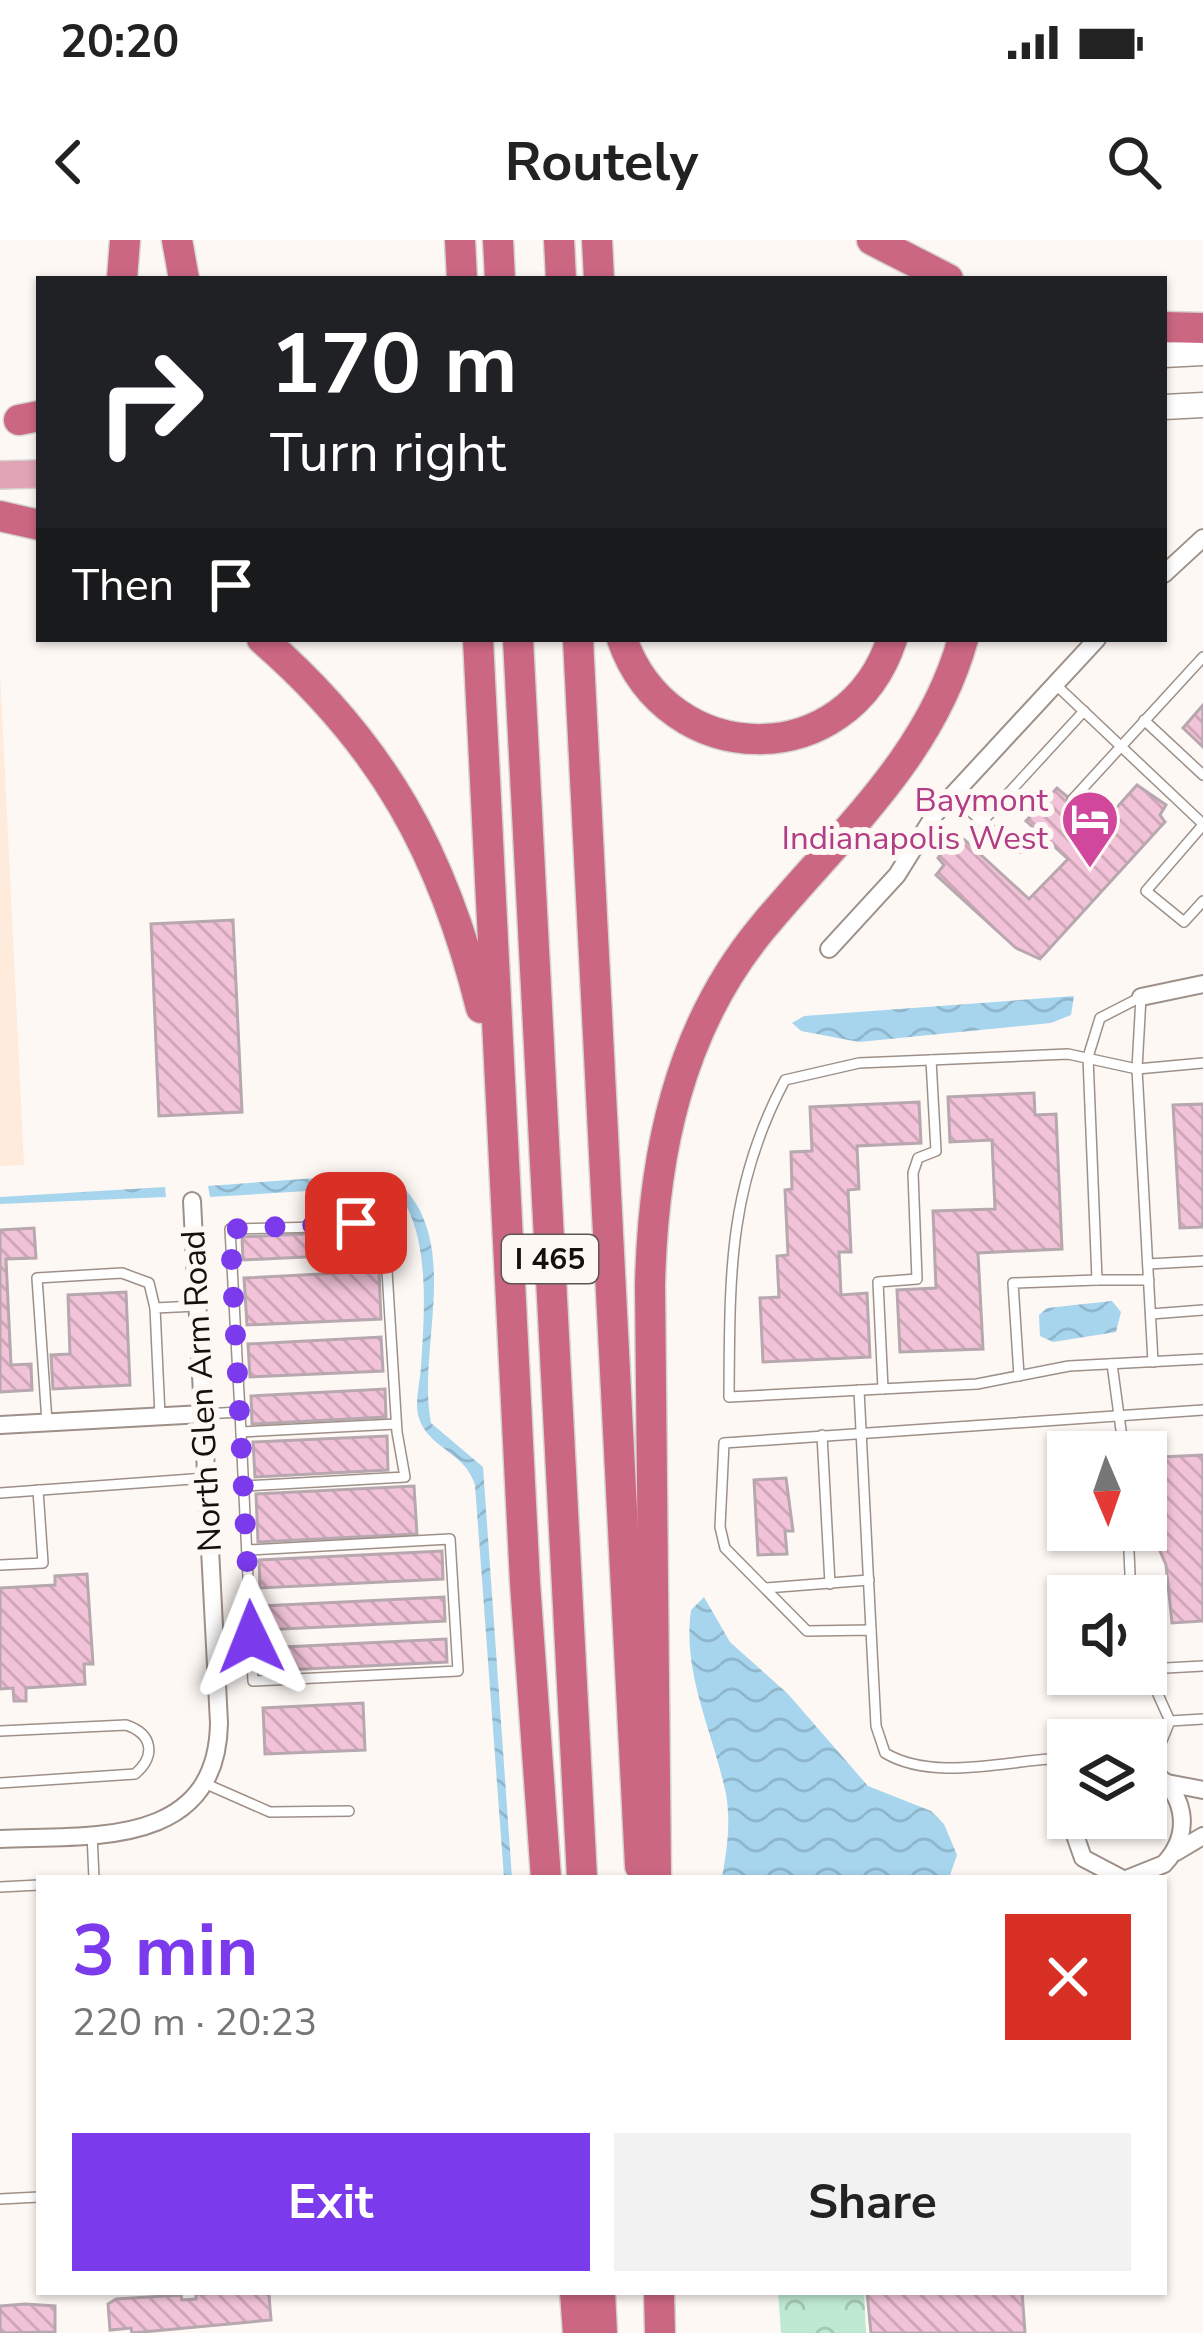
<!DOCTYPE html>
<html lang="en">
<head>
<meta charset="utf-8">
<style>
  :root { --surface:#fff; --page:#f2f2f2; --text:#222; --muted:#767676; --accent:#7c3aed }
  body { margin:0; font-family:"Nunito Sans",sans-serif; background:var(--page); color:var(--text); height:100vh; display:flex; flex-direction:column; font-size:45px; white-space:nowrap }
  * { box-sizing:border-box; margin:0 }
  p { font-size:39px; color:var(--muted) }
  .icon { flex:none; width:66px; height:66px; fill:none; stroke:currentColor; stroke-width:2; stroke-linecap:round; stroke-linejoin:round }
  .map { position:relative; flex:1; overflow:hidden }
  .side { position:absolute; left:36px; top:1635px; width:1131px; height:420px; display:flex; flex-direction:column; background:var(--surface); border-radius:0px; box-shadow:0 3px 9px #0004 }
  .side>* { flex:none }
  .guide { position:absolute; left:36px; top:36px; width:1131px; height:366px; border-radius:0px; box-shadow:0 3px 9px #0004; background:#202124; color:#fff; overflow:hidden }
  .needle { width:78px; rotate:178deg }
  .fabs { position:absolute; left:1047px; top:1191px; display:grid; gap:24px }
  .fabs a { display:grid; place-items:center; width:120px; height:120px; border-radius:0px; background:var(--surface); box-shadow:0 3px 9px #0004; font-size:60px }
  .pin { position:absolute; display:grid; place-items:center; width:102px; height:102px; color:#fff; margin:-51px; border-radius:24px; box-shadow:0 6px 18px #0006 }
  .me { position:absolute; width:132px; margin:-66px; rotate:358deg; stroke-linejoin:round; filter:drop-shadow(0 0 9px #0008) }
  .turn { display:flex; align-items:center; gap:42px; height:252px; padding:0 36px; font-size:54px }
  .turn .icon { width:156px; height:156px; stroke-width:2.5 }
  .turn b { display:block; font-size:84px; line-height:102px }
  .then { display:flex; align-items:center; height:114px; padding:0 36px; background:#0003; gap:24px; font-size:45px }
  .round { display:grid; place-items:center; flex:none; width:126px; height:126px; border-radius:0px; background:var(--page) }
  .summary { display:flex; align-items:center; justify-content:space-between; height:204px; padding:0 36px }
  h1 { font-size:72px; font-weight:700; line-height:90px; color:var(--accent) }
  .button { display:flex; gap:24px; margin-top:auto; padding:24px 36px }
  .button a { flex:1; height:138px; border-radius:0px; background:var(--accent); color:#fff; font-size:48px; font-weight:700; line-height:138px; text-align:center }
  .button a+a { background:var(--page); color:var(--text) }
  .status { display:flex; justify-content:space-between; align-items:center; height:84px; padding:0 60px; background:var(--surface); direction:ltr }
  .status svg { height:33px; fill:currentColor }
  header { display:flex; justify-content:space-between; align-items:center; height:156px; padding:0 36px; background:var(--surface); font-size:54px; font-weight:700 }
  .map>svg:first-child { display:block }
</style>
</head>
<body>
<div class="status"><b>20:20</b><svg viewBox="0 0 49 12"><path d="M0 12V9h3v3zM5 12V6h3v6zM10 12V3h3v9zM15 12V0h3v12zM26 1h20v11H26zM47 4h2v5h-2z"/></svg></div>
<header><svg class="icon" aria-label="back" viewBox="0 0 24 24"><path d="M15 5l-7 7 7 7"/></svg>Routely<svg class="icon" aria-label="search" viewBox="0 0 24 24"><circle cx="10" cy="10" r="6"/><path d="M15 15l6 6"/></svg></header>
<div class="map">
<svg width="1203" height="2093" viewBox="0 0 1203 2093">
  <defs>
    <pattern id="park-crowns" width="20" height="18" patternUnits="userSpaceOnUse" patternTransform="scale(3)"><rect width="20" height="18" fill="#bfead2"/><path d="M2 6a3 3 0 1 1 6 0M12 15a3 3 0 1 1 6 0" fill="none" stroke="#a3c8b3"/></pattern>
    <pattern id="water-waves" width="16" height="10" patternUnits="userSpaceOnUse" patternTransform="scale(3)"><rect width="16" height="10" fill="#a7d5ee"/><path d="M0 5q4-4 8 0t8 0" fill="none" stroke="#8fb6cb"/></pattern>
    <pattern id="building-back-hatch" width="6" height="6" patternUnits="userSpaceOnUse" patternTransform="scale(3)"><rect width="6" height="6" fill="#f2c3d8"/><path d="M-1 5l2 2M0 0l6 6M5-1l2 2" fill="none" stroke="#cfa6b8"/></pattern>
  </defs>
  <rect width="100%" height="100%" fill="#fef8f4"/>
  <polygon fill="#feebdb" points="0,431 24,925 0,926"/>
  <polygon fill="url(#park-crowns)" points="778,2052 864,2052 866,2093 781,2093"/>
  <g fill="url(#water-waves)">
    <polygon points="1074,756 1071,775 1051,783 859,802 801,791 792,783 804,776"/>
    <path d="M344,936L396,940C465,1001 416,1107 431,1183L483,1227L512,1638H504L475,1245C465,1211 427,1209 418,1175C415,1161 420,1142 421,1127C424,1078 433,981 390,946L210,957L208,946Z"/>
    <polygon points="165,947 166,957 0,964 0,957"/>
    <polygon points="1112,1061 1121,1072 1116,1092 1053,1102 1040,1096 1039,1075 1047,1068"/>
    <path d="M704,1357L730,1402L788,1454L868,1546L931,1571L944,1584L957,1615L949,1638H722C727,1609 731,1583 726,1554C713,1491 682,1434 691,1370Z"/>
  </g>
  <g fill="url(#building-back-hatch)" stroke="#b7a7ae" stroke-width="3">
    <polygon points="1203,465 1203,507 1183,488"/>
    <polygon points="1137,545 1166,565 1160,575 1165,582 1040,719 1016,708 936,635 944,625 938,618 957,593 1029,659 1068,619 1026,581 1057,548 1101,585"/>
    <polygon points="233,680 242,872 159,876 151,684"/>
    <polygon points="1034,853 1035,875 1056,874 1062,1009 978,1013 983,1109 900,1112 897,1050 936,1048 933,971 995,969 992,900 950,902 948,857"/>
    <polygon points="919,862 921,903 857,906 859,949 848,950 851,1012 839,1012 841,1055 867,1053 870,1117 763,1122 760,1058 779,1057 777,1016 788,1015 785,950 792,949 791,912 812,911 810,867"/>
    <polygon points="1203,864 1203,987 1180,988 1173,865"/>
    <polygon points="34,988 36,1018 6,1019 11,1125 31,1124 32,1150 0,1152 0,990"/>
    <polygon points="345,992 346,1015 243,1020 242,997"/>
    <polygon points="379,1031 381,1079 247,1085 244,1038"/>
    <polygon points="126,1052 130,1145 53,1149 51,1115 70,1114 68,1055"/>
    <polygon points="381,1097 383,1131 250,1137 248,1104"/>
    <polygon points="385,1149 386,1177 252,1184 251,1156"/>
    <polygon points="387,1196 388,1230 255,1237 253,1202"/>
    <polygon points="1203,1215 1203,1381 1172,1383 1166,1325 1154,1297 1166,1276 1162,1217"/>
    <polygon points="786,1238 793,1291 785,1291 787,1314 758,1315 754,1240"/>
    <polygon points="414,1246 417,1294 258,1302 256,1254"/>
    <polygon points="442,1311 443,1339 260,1348 259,1320"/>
    <polygon points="87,1334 93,1424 84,1424 85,1444 26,1448 26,1461 14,1461 13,1448 0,1449 0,1348 55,1345 55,1336"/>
    <polygon points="444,1357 445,1381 263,1390 262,1366"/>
    <polygon points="446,1399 447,1422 265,1431 264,1408"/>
    <polygon points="363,1463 365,1510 265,1514 263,1468"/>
    <polygon points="262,2052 269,2055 271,2080 132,2093 131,2088 110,2090 108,2064 116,2059 181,2055 182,2060 196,2059 196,2054"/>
    <polygon points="867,2052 1022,2052 1025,2093 871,2093"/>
    <polygon points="25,2064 55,2066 55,2092 0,2093 0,2066"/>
  </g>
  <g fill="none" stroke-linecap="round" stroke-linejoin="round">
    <defs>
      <g id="service">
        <polyline points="1055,444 1203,584"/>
        <polyline points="1144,480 1203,535"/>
        <polyline points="953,555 982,582 1084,471"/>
        <polyline points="1072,560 1203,417"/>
        <polyline points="982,582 1011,608 1027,607 1040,594"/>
        <polyline points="1203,585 1146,651 1184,682 1203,661"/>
        <path d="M1203,823L1137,829L1068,814L859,823L785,840C727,949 730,1038 729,1157L977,1144L1069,1126L1203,1119"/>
        <polyline points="1148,1024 1203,1021"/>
        <polyline points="1149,1040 1097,1040 1088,817 1100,778 1141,757 1137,829 1153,1122"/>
        <polyline points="1151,1074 1203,1070"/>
        <polyline points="1112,1124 1124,1212"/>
        <polyline points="1019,1136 1013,1043 1097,1040"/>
        <polyline points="883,1149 878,1042 917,1039 913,933 918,918 936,911 931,820"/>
        <polyline points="859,1150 871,1390"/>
        <polyline points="240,1172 230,989 365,986 386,1015 397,1192 405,1237 245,1246"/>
        <polyline points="203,1174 240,1172 253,1441 458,1431 450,1299 248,1310"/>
        <polyline points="160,1176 155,1068 197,1066"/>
        <polyline points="47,1182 37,1038 122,1033 149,1043 155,1068"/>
        <polyline points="241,1192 396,1184"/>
        <polyline points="822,1195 830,1344"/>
        <polyline points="0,1253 206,1238"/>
        <polyline points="1128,1290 1131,1356"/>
        <polyline points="0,1325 43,1323 38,1250"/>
        <polyline points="766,1348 869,1340"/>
        <polyline points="1146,1428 1170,1481"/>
        <polyline points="1147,1429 1203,1426"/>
        <path d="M0,1491L126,1485C153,1494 156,1516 135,1534L0,1543"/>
        <polyline points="1150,1530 1170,1481 1203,1479"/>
        <path d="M1068,1534L1049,1519C998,1523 930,1540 885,1513L876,1486L871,1390L807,1391L725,1308L720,1287L724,1203L1203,1170"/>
        <polyline points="204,1543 270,1572 349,1571"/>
        <polyline points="92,1594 94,1638"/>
        <polyline points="0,1647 39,1645"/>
        <polyline points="0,1959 39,1957"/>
      </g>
      <g id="minor">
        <polyline points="1164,334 1203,298"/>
        <polyline points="829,709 897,635 935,574 1097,399"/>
        <polyline points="1141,757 1203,744"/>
        <polyline points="0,1185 203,1174"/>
        <polyline points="1167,1543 1203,1550"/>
        <polyline points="1069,1578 1083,1618 1121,1638"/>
        <path d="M0,1599C90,1595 217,1609 219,1483L192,961"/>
        <polyline points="1176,1612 1203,1596"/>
        <path d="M1129,1638L1164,1624C1194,1592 1185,1548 1146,1529"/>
      </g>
      <g id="secondary">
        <polyline points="1164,115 1203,113"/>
        <polyline points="1164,167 1203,165"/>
      </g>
      <polyline id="primary" points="0,235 39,234"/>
      <g id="motorway">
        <polyline points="177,0 184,39"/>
        <polyline points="460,0 462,39"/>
        <polyline points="498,0 500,39"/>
        <polyline points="559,0 561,39"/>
        <polyline points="597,0 599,39"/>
        <polyline points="872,0 948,39"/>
        <polyline points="122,39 125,0"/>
        <polyline points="1164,87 1203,88"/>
        <polyline points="19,180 39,176"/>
        <polyline points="0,276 39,285"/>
        <path d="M262,399C383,504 443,614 481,768"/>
        <polyline points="478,399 525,1343 546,1638"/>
        <polyline points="518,399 582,1638"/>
        <polyline points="578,399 640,1626"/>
        <path d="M622,399C668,531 848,534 892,399"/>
        <path d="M656,1638L650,1045C653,916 678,789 763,687C839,595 930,518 963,399"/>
        <polyline points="575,2052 578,2093"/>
        <polyline points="600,2052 602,2093"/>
        <polyline points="659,2052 660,2093"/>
      </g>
    </defs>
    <use href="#service" stroke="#9e9088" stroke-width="12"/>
    <use href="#minor" stroke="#9e9088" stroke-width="20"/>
    <use href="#secondary" stroke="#9e9088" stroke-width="27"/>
    <use href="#primary" stroke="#d5d4d3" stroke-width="30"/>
    <use href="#motorway" stroke="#d5d4d3" stroke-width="33"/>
    <use href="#service" stroke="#fff" stroke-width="9"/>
    <use href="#minor" stroke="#fff" stroke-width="16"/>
    <use href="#secondary" stroke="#fff" stroke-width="24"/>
    <use href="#primary" stroke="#e0a4b4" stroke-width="27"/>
    <use href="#motorway" stroke="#cc6782" stroke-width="30"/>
  </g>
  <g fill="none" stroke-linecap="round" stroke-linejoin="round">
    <polyline stroke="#7c3aed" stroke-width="21" stroke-dasharray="0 37.8" points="251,1397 230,989 356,983"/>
  </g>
  <defs>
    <symbol id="hotel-pin" viewBox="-11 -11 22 30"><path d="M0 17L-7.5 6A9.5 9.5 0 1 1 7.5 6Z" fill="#d1479c" stroke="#fef8f4"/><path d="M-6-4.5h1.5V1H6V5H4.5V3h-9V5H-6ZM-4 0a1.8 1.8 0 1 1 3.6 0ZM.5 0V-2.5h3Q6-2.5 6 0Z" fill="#fff"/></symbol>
  </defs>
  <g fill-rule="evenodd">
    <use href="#hotel-pin" x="1057" y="546" width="66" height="90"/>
  </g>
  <g text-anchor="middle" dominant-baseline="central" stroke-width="12" stroke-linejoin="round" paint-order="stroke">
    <rect fill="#fef8f4" stroke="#5b5652" stroke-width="3" x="502" y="995" width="96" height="48" rx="9"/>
    <g font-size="30" font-weight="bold" fill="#15100d">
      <text x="550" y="1019">I 465</text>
    </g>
    <g font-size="33" fill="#b23c85" stroke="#fef8f4" text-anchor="end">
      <text x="1048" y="560">Baymont<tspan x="1048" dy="38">Indianapolis West</tspan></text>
    </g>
    <g font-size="33" fill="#15100d" stroke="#fef8f4">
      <text transform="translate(202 1151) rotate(-93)">North Glen Arm Road</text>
    </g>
  </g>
</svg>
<div class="fabs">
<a><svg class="needle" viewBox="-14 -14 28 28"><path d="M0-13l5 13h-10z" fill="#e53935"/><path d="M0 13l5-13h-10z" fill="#767676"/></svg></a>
<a><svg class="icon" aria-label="sound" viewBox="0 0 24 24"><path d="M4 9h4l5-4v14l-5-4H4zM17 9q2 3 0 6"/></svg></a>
<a><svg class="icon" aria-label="layers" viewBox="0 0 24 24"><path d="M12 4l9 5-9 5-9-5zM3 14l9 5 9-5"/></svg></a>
</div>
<div class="pin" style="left:356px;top:983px;background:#d93025"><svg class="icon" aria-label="arrive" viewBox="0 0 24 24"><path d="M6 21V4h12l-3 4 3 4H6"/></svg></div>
<svg class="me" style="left:251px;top:1397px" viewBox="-20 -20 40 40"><path d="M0-17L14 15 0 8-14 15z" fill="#7c3aed" stroke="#fff" stroke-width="4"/></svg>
<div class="guide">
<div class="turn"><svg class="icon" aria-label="right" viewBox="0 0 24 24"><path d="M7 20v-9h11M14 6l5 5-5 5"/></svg><div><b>170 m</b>Turn right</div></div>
<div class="then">Then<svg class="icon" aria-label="arrive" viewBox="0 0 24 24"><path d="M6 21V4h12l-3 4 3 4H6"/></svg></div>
</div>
<section class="side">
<div class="summary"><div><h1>3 min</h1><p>220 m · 20:23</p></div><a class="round" style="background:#d93025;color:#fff"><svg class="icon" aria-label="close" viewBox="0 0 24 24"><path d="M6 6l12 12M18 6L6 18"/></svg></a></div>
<div class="button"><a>Exit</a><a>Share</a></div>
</section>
</div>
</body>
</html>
